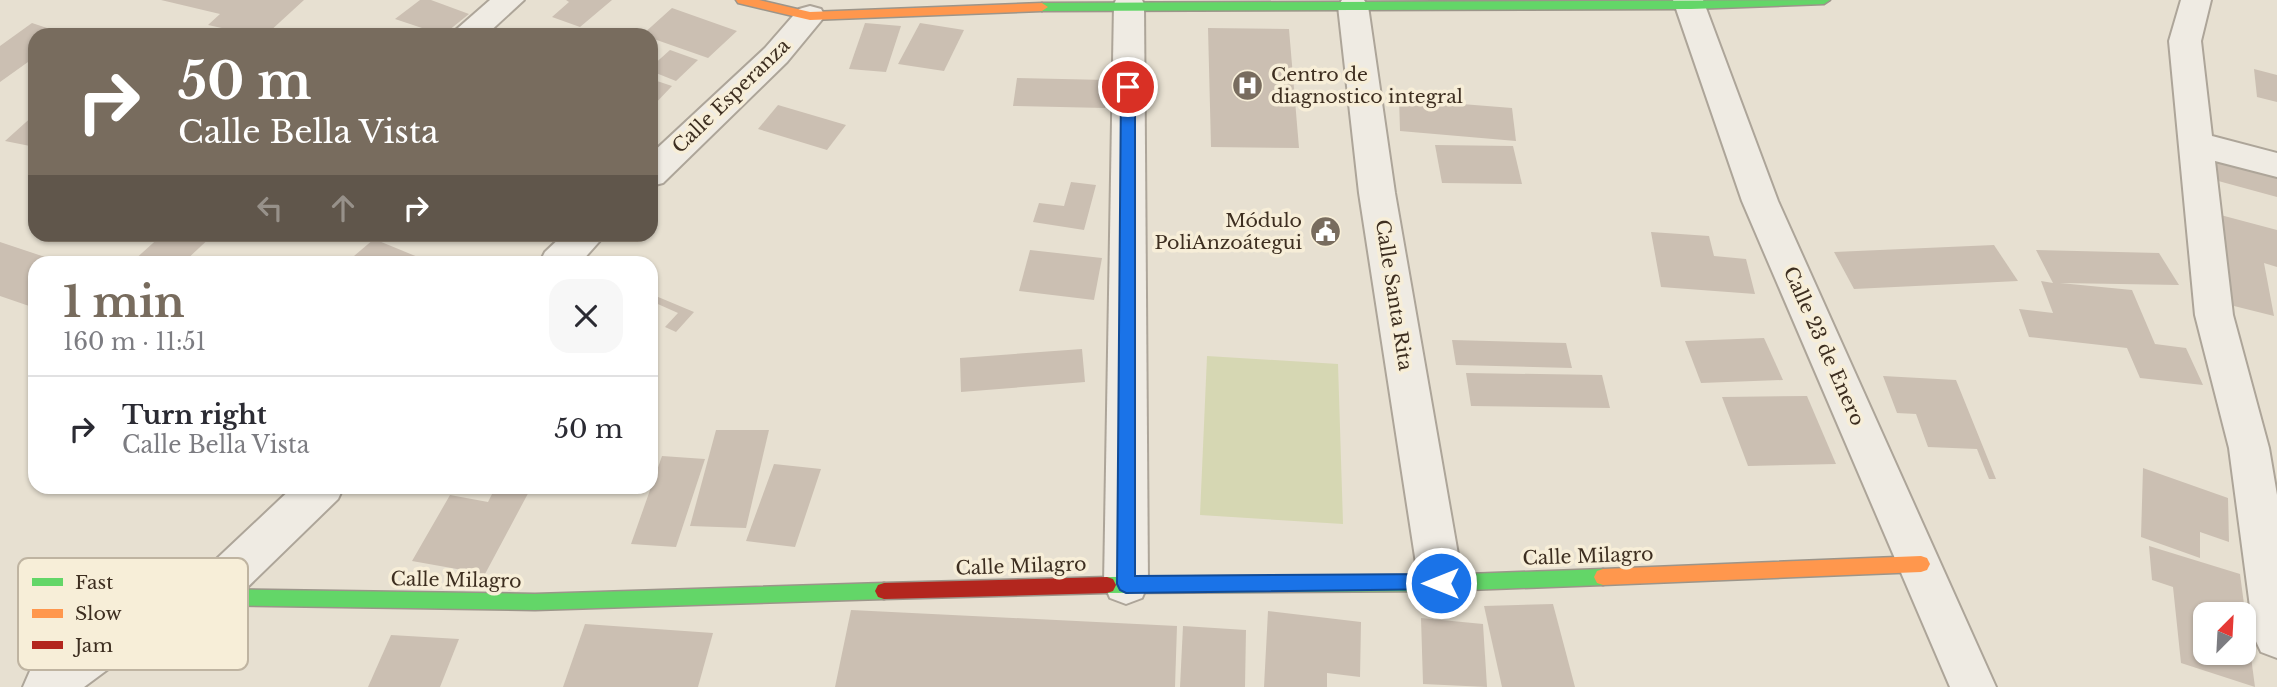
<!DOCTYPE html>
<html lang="en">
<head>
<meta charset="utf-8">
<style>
  :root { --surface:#fff; --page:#f7f7f7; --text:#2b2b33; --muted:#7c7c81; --line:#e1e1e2; --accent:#786c5e }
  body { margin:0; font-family:"Libre Baskerville",serif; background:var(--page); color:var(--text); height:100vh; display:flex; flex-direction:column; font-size:26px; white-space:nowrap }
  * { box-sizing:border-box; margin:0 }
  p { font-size:23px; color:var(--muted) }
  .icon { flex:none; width:38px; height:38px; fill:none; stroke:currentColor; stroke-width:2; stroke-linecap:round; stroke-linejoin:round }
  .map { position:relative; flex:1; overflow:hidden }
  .side { position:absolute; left:28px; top:256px; width:630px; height:238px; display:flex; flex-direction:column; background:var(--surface); border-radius:21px; box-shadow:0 2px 5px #0004 }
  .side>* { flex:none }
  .top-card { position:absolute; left:28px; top:28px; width:630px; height:214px; border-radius:21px; box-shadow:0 2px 5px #0004; background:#786c5e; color:#fff; overflow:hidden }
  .needle { width:46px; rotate:24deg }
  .fabs { position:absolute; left:2193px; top:602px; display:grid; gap:14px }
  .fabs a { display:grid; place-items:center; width:63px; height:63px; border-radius:14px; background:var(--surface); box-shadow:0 2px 5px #0004; font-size:35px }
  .pin { position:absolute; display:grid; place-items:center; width:60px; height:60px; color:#fff; margin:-30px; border:4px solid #fff; border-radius:50%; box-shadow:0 2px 7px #0007 }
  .me { position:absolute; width:77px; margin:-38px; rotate:270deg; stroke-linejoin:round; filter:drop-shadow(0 0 5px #0008) }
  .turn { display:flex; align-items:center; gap:24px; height:147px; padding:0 35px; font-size:32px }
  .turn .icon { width:91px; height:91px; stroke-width:2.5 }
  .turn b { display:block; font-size:49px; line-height:60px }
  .lanes { display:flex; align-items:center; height:66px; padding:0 35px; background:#0003; justify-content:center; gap:35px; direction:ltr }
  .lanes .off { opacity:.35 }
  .round { display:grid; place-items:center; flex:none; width:74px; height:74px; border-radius:21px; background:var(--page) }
  .summary { display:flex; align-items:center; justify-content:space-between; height:119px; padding:0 35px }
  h1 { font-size:42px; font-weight:700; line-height:52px; color:var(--accent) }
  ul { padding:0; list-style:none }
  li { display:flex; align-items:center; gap:21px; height:105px; padding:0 35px; border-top:2px solid var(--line) }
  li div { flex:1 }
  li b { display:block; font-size:26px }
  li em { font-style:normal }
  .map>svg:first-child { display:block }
</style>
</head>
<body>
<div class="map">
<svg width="2277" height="687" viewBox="0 0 2277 687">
  <rect width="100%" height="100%" fill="#e7e0d1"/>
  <polygon fill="#d6d7b3" points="1207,356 1338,364 1343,524 1200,515"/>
  <g fill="#cbbfb2" fill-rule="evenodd">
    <polygon points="161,0 304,0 268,33 273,35 225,35 231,30 208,25 220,14"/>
    <polygon points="420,0 431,0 469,14 443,35 395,19"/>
    <polygon points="566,0 612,0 580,27 552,17 569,2"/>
    <polygon points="672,8 737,31 708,58 651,38 651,35 642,35"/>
    <polygon points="32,23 68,35 35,35 35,57 0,82 0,46"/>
    <polygon points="865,23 901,26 886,72 849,69"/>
    <polygon points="920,23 964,30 944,71 898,64"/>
    <polygon points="1208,28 1289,29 1299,148 1211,147"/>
    <polygon points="670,50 698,60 676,81 651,71 651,67"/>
    <polygon points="2254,69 2277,75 2277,102 2257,97"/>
    <polygon points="1017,78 1107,80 1105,108 1013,106"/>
    <polygon points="651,79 672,86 651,108"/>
    <polygon points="1399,99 1512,108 1516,141 1400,131"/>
    <polygon points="778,105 846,125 827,150 758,129"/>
    <polygon points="35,114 35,147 5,141"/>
    <polygon points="1435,145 1513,146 1522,184 1442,183"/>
    <polygon points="2209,155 2277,172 2277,197 2211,179"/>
    <polygon points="1071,182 1096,185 1084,230 1033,222 1039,203 1064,206"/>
    <polygon points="2213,213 2277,230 2277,267 2264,263 2274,316 2226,304"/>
    <polygon points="1651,232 1709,236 1714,256 1746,259 1755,294 1661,287"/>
    <polygon points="163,234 214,234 184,262 132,262"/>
    <polygon points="374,239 430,262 347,262"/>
    <polygon points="0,242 60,262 35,262 35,308 0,296"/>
    <polygon points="1994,245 2018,281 1854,289 1834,252"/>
    <polygon points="1030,250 1102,258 1094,300 1019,291"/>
    <polygon points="2036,250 2159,253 2179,285 2060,283 2132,290 2155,344 2186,348 2203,385 2140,378 2127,348 2029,337 2019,309 2053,313 2041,281 2053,283"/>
    <polygon points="651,294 694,312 676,332 665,327 678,313 651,301"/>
    <polygon points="1764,338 1783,380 1701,383 1685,341"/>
    <polygon points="1452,340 1566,343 1572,368 1456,365"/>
    <polygon points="1082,349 1085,382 961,392 960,358"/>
    <polygon points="1466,373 1602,375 1610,408 1471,406"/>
    <polygon points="1883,376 1956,380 1996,479 1989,479 1977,449 1928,447 1916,414 1897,413"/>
    <polygon points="1807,396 1836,464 1748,466 1722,397"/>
    <polygon points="716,430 769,430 746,528 690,526"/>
    <polygon points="662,456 705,459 676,547 631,544"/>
    <polygon points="774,464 821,469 795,547 746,541"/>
    <polygon points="2143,468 2228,498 2229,542 2200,532 2200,558 2141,537"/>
    <polygon points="496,486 532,486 485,574 412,561 450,495 488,502"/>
    <path d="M2149,546L2240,574L2255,687L2181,663L2173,587L2152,580ZM2205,614H2244V653H2205Z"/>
    <polygon points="1553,604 1575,687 1502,687 1484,606"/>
    <polygon points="851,610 1177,626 1175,687 835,687"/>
    <polygon points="1268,611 1361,622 1360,677 1327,673 1327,687 1264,687"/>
    <polygon points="1421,618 1483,624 1487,687 1423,684"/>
    <polygon points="585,624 713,633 698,687 563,687"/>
    <polygon points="1183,626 1246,630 1245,687 1180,687"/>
    <polygon points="391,635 459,639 440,687 368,687"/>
  </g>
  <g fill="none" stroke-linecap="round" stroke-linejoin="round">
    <defs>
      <g id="street">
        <polygon points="490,0 524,0 486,35 450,35"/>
        <polygon points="1116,0 1142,0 1144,4 1148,584 1142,598 1126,604 1110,598 1104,584 1114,4"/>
        <polygon points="1342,0 1364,0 1368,6 1395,193 1463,583 1457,597 1441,603 1425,597 1419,583 1359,193 1338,6"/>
        <polygon points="1673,0 1703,0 1778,201 1996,687 1950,687 1742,201"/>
        <polygon points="2181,0 2211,0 2201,41 2212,136 2277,153 2277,177 2215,161 2233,315 2269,448 2277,495 2277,658 2261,652 2254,637 2229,448 2195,315 2169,41"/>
        <polygon points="810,6 821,9 825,16 787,62 663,183 651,186 651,154 765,48 799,9"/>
        <polygon points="564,234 606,234 581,262 540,262 545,252"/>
        <polygon points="294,486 344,486 338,499 223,611 130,653 84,687 23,687 30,671 98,623 191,583"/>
      </g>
      <g id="fast">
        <polygon points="1830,0 1824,4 1691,9 1042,11 1036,7 1042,3"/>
        <polygon points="1603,569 1609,571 1612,577 1609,583 1603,585 1441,591 1107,593 1101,591 1098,585 1101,579 1107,577 1441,575"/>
        <polygon points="884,583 890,585 893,591 890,597 884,599 535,610 207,605 201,603 198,597 201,591 207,589 535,594"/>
      </g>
      <g id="slow">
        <polygon points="736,0 759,0 810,12 1042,3 1048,7 1042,11 810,20 738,3"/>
        <polygon points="1921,556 1927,558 1930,564 1927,570 1921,572 1603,585 1597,583 1594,577 1597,571 1603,569"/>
      </g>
      <polygon id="jam" points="1107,577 1113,579 1116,585 1113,591 1107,593 884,599 878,597 875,591 878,585 884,583"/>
    </defs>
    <use href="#street" stroke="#ada599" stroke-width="4"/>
    <use href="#fast" stroke="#9c958a" stroke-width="3"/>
    <use href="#slow" stroke="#9c958a" stroke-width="3"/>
    <use href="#jam" stroke="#9c958a" stroke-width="3"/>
    <use href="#street" fill="#efebe3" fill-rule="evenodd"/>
    <use href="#fast" fill="#63d668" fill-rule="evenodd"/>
    <use href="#slow" fill="#ff974d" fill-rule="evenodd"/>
    <use href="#jam" fill="#b3261e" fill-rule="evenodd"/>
  </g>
  <polygon fill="#1a73e8" stroke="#114b97" stroke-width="2" points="1128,83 1135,87 1135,576 1441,574 1448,577 1450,583 1448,589 1126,593 1120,590 1117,584 1121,87"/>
  <defs>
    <symbol id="hospital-disc" viewBox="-11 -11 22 22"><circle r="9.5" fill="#786c5e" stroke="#f7eed8"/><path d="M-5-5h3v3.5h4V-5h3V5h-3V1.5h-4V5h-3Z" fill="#fff"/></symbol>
    <symbol id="civic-disc" viewBox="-11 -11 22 22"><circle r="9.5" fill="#786c5e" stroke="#f7eed8"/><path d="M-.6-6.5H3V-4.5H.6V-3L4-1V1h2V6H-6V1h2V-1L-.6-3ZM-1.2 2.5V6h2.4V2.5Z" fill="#fff"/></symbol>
  </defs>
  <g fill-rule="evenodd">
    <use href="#hospital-disc" x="1230" y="68" width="35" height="35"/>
    <use href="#civic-disc" x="1308" y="214" width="35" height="35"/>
  </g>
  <g text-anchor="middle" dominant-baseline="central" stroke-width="7" stroke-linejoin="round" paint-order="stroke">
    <g font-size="19" fill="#3d2e20" stroke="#f7eed8" text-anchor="start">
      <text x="1271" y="74">Centro de<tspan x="1271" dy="22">diagnostico integral</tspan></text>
      <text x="1302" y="220" text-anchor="end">Módulo<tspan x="1302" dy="22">PoliAnzoátegui</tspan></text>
    </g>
    <g font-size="19" fill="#3d2e20" stroke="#f7eed8">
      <text transform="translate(731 96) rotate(-44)">Calle Esperanza</text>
      <text transform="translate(1394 295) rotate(81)">Calle Santa Rita</text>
      <text transform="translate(1824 346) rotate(66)">Calle 23 de Enero</text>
      <text transform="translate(1588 556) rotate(-2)">Calle Milagro</text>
      <text transform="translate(1021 566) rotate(-2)">Calle Milagro</text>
      <text transform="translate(456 580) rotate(1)">Calle Milagro</text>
    </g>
  </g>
  <rect x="18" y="558" width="230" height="112" rx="10" fill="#f7eed8" stroke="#bfb4a1" stroke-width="2"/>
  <rect x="32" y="578" width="31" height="8" fill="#63d668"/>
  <rect x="32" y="609" width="31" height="9" fill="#ff974d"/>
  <rect x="32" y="641" width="31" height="8" fill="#b3261e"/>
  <g font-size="19" fill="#3d2e20">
    <text x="75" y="589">Fast</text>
    <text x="75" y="620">Slow</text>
    <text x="75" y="652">Jam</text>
  </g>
</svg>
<div class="fabs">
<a><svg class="needle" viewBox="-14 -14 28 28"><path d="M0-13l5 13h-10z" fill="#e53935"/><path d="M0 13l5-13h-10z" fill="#7c7c81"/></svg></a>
</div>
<div class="pin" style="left:1128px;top:87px;background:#d93025"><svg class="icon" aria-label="arrive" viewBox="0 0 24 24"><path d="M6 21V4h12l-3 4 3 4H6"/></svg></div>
<svg class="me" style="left:1441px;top:583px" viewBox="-20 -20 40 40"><circle r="17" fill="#1a73e8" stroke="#fff" stroke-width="3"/><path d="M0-11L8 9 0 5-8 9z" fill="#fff"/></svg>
<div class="top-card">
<div class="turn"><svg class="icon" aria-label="right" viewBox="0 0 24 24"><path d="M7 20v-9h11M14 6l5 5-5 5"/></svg><div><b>50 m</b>Calle Bella Vista</div></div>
<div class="lanes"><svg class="icon off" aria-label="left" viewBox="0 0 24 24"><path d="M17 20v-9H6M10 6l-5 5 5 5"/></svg><svg class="icon off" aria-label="ahead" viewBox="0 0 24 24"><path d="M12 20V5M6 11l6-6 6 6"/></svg><svg class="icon" aria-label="right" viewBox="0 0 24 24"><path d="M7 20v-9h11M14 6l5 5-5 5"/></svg></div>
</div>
<section class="side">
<div class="summary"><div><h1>1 min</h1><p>160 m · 11:51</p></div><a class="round"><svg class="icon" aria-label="close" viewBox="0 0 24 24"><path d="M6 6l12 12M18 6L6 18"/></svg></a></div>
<ul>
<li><svg class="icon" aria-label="right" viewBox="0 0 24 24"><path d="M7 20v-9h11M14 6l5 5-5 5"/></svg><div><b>Turn right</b><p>Calle Bella Vista</p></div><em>50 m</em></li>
</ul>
</section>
</div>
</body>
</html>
